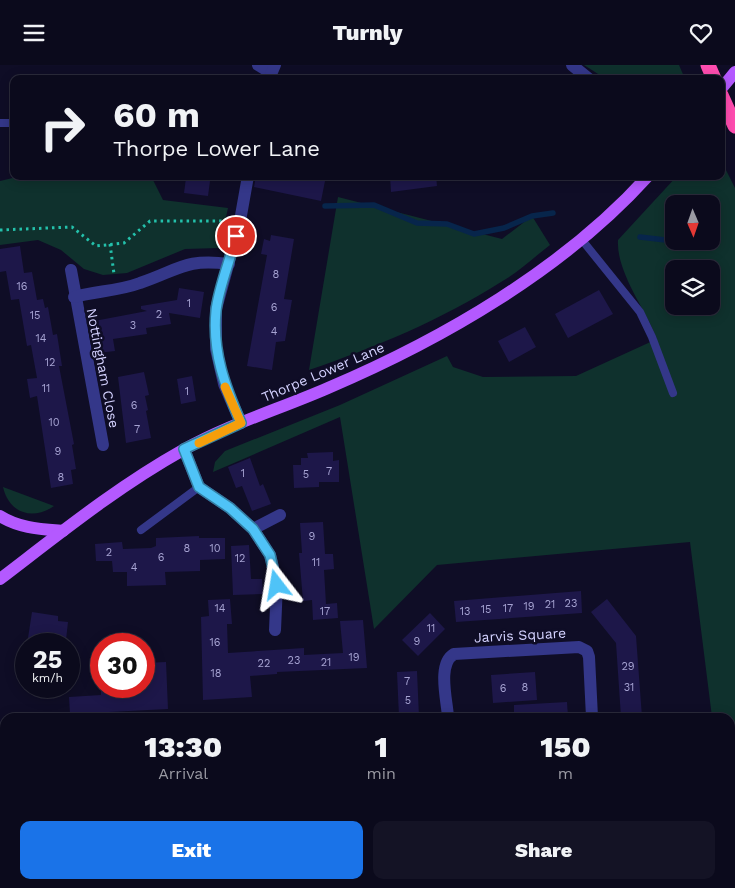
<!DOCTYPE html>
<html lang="en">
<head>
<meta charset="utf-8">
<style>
  :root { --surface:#0b0a1c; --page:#141325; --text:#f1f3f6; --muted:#9a9aa3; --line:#2b2b3b; --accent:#1a73e8 }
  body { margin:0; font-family:"Work Sans",sans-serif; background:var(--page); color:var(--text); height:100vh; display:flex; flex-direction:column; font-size:19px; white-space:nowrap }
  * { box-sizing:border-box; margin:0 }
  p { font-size:16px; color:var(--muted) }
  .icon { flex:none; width:28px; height:28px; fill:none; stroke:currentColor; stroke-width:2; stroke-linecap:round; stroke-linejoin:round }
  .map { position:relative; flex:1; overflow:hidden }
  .drawer { position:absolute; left:0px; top:648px; width:735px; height:176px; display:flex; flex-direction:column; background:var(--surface); border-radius:15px 15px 0 0; box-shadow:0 2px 12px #0003,0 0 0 1px var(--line) }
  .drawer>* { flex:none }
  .guide { position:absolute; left:10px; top:10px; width:715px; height:105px; border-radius:10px; box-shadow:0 2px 12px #0003,0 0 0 1px var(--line); background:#0b0a1c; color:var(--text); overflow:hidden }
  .needle { width:32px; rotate:178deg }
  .buttons { position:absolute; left:665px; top:130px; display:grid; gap:10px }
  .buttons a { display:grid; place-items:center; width:55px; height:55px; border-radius:10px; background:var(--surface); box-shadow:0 2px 12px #0003,0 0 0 1px var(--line); font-size:25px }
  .speed { position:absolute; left:15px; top:568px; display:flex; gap:10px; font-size:25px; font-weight:700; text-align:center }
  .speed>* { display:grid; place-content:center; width:65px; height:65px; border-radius:50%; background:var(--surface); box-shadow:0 2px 12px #0003,0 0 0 1px var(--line); line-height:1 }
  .speed small { font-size:12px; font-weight:400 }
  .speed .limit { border:8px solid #d22; background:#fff; color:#111 }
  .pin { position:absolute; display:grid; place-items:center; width:42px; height:42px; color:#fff; margin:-21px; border:2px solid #fff; border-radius:50%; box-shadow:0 1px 5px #0007 }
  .me { position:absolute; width:55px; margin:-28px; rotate:346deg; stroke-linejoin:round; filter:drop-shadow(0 0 4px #0008) }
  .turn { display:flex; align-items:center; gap:18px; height:105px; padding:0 20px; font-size:22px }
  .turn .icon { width:65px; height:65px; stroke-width:2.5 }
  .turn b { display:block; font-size:35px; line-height:42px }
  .eta { display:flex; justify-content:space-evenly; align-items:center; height:85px; text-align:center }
  .eta b { font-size:30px; font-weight:800; line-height:35px }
  .action { display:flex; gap:10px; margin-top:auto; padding:10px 20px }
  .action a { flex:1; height:58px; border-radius:10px; background:var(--accent); color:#fff; font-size:20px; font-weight:800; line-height:58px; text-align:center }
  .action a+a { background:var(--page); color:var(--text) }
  header { display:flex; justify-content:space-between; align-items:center; height:65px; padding:0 20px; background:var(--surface); font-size:22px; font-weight:800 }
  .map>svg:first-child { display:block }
</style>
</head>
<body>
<header><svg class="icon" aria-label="menu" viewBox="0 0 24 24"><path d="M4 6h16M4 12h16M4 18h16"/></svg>Turnly<svg class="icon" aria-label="heart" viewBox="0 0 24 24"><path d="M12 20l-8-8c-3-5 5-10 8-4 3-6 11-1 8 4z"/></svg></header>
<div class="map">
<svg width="735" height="823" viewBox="0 0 735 823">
  <rect width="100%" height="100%" fill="#0f0d26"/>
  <g fill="#0f312d" fill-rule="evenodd">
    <polygon points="584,0 679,0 685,14 606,14"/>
    <path d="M721,95L735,123V823H712L713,819H730V652H712L690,477L437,500L374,564L340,352L213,407L215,397L225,386L340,340L447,291L453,302L483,312L576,311L657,274C646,245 616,207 618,175L677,111H721ZM674,139H711V176H674ZM674,204H711V241H674Z"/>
    <polygon points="21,111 151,111 163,135 228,143 219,183 185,184 127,208 103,210 84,204 61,185 38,175 0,180 0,116"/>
    <path d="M338,132L502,174L532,151L550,180C534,192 519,207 501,217C441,255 376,282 309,305Z"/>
    <path d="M3,422L54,441C32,456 9,448 3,422Z"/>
  </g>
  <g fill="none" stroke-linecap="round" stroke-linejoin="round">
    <g stroke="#07254b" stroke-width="5.5">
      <polyline points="325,141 374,140 417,158 447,159 474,169 504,163 532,151 553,148"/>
      <polyline points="640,172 674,176"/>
      <polyline points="676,176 701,179"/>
    </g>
  </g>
  <g fill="#1d1749">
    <polygon points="256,111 326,111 321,136 254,122"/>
    <polygon points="390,111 436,111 437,121 391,127"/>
    <polygon points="186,113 210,116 208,131 184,128"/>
    <polygon points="271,170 294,174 284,234 292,235 285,276 276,277 272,305 247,301 267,190 261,189 264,174 270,176"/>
    <polygon points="20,181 24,208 32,207 37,235 43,234 45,243 48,242 53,270 57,269 62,301 59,301 74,379 72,380 76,404 71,405 73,419 51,423 37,331 30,333 27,314 37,313 31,280 27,281 19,234 11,235 6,206 0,207 0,184"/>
    <polygon points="179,223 204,227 200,253 169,248 171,259 146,263 147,269 113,274 115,286 98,288 96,277 93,278 89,257 147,246 141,244 141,241 177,235"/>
    <polygon points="599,225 613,249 568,273 555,249"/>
    <polygon points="525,262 536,282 509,297 498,276"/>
    <polygon points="144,307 149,330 145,331 148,345 146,346 151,373 126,378 118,312"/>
    <polygon points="192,311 196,336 181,339 177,314"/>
    <polygon points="333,387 333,396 339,395 339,417 319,417 319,422 294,423 293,400 301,400 301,393 308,393 307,388"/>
    <polygon points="250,393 260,421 263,419 271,439 252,446 242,421 236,423 228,402"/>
    <polygon points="323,457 325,489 333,489 334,504 324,505 326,539 337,538 338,553 313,555 312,535 303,536 299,488 302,488 300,458"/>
    <polygon points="199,471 199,473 225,473 225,494 200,495 200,506 165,507 166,520 127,521 127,507 113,507 112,496 96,496 95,479 122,477 123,484 151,483 156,481 156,473"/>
    <polygon points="249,480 251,514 262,514 263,529 233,530 231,481"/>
    <polygon points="581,526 582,548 456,557 454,536"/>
    <polygon points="230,534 232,559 227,559 228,588 304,583 304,590 343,588 340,556 363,555 367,603 277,607 277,609 250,611 252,632 203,635 201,552 209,551 208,535"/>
    <polygon points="607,534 636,571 642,652 621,652 616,578 591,547"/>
    <polygon points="32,547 58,551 58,556 68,557 66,575 55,573 55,577 28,573"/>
    <polygon points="430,548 445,564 418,591 402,575"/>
    <polygon points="166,597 168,644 70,649 69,632 101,630 101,621 144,621 144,598"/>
    <polygon points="417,606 419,652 399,652 397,607"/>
    <polygon points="535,607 537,635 493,638 491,610"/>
    <polygon points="567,637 568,652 514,652 514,640"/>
  </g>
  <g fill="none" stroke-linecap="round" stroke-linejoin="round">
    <g stroke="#24c1ab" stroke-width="3" stroke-dasharray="2.5 4" stroke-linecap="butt">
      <polyline points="0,165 72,162 96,181 124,178 150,156 225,156"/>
      <polyline points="110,179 114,209"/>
      <polyline points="0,798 5,796"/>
    </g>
    <g stroke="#343789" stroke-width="8">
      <polyline points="0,58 14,58"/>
      <polyline points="582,175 640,247 652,272 673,328"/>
      <polyline points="141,465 199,422"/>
      <polyline points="119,819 119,823"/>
      <polyline points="413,819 413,823"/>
    </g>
    <g stroke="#343789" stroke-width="12">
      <polyline points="258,0 271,8"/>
      <polyline points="572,0 589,14"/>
      <polyline points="269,14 275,0"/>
      <polyline points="71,205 103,380"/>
      <path d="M74,232C96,226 119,226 140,218C179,205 185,193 229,199"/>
      <polyline points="241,358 224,319 216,284 216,244 240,156 248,111"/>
      <polyline points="184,384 199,422 230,443 253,464 270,490 277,519 275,565"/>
      <polyline points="253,464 280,450"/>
      <path d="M448,652C447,635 437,599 454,589L579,582L587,586L589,592L592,652"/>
      <polyline points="594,819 595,823"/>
      <polyline points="212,823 212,819"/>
    </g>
    <g stroke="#b459ff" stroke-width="12">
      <polyline points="721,24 735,7"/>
      <path d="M0,451C19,463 40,464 63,466"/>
      <path d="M0,514C59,469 117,422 183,385C229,359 280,344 328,323C443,274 564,204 648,111"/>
    </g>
    <g stroke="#ff4db0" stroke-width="15">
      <polyline points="708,0 714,14"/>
      <polyline points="721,30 735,61"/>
    </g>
  </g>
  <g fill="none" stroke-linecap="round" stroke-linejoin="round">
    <defs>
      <path id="route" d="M236,171C231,193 218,224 216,246C212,287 225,321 241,358L184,384L199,422L230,443L253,464L270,490L277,520"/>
    </defs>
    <use href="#route" stroke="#337fa1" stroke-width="12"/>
    <use href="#route" stroke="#4fc3f7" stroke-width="9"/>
    <polyline stroke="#f59e0b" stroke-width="9" points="199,378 241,358 225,322"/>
  </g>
  <g text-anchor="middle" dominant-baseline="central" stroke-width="5" stroke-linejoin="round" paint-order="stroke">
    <g font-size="11" fill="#a6a3d2">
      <text x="276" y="209">8</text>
      <text x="22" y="221">16</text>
      <text x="189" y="238">1</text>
      <text x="274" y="242">6</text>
      <text x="159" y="249">2</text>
      <text x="35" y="250">15</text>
      <text x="133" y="260">3</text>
      <text x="274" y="266">4</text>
      <text x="41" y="273">14</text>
      <text x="50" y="297">12</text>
      <text x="46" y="323">11</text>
      <text x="187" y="326">1</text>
      <text x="134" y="340">6</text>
      <text x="54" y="357">10</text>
      <text x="137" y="364">7</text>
      <text x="58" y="386">9</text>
      <text x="329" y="406">7</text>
      <text x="243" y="408">1</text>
      <text x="306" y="409">5</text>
      <text x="61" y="412">8</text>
      <text x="312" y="471">9</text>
      <text x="187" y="483">8</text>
      <text x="215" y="483">10</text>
      <text x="109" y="487">2</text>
      <text x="161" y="492">6</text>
      <text x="240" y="493">12</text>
      <text x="316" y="497">11</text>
      <text x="134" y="502">4</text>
      <text x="571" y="538">23</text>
      <text x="550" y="539">21</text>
      <text x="529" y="541">19</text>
      <text x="220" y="543">14</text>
      <text x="508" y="543">17</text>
      <text x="486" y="544">15</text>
      <text x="325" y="546">17</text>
      <text x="465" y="546">13</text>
      <text x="431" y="563">11</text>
      <text x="417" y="576">9</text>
      <text x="215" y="577">16</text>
      <text x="354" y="592">19</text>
      <text x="294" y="595">23</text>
      <text x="326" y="597">21</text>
      <text x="264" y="598">22</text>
      <text x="628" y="601">29</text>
      <text x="216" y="608">18</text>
      <text x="407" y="616">7</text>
      <text x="525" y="622">8</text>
      <text x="629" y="622">31</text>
      <text x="503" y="623">6</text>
      <text x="408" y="635">5</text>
    </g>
    <g font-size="14" fill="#d4d2ff" stroke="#0f0d26">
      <text transform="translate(103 303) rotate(79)">Nottingham Close</text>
      <text transform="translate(323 307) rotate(-23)">Thorpe Lower Lane</text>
      <text transform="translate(520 570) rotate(-3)">Jarvis Square</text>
    </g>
  </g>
</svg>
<div class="buttons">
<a><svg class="needle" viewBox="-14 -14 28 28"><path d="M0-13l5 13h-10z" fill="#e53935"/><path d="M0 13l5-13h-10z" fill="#9a9aa3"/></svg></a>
<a><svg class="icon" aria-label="layers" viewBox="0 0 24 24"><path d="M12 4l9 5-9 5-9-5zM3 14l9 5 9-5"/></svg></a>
</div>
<div class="speed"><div>25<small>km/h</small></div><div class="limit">30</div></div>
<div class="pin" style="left:236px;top:171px;background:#d93025"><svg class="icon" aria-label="arrive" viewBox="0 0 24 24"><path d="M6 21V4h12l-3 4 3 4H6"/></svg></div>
<svg class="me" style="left:277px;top:520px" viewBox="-20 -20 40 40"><path d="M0-17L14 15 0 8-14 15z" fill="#4fc3f7" stroke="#fff" stroke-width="4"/></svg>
<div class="guide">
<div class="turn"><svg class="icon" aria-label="right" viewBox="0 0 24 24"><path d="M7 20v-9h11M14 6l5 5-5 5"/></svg><div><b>60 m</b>Thorpe Lower Lane</div></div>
</div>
<section class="drawer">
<div class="eta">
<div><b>13:30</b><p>Arrival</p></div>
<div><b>1</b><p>min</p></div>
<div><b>150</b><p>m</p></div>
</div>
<div class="action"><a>Exit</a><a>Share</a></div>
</section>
</div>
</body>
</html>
